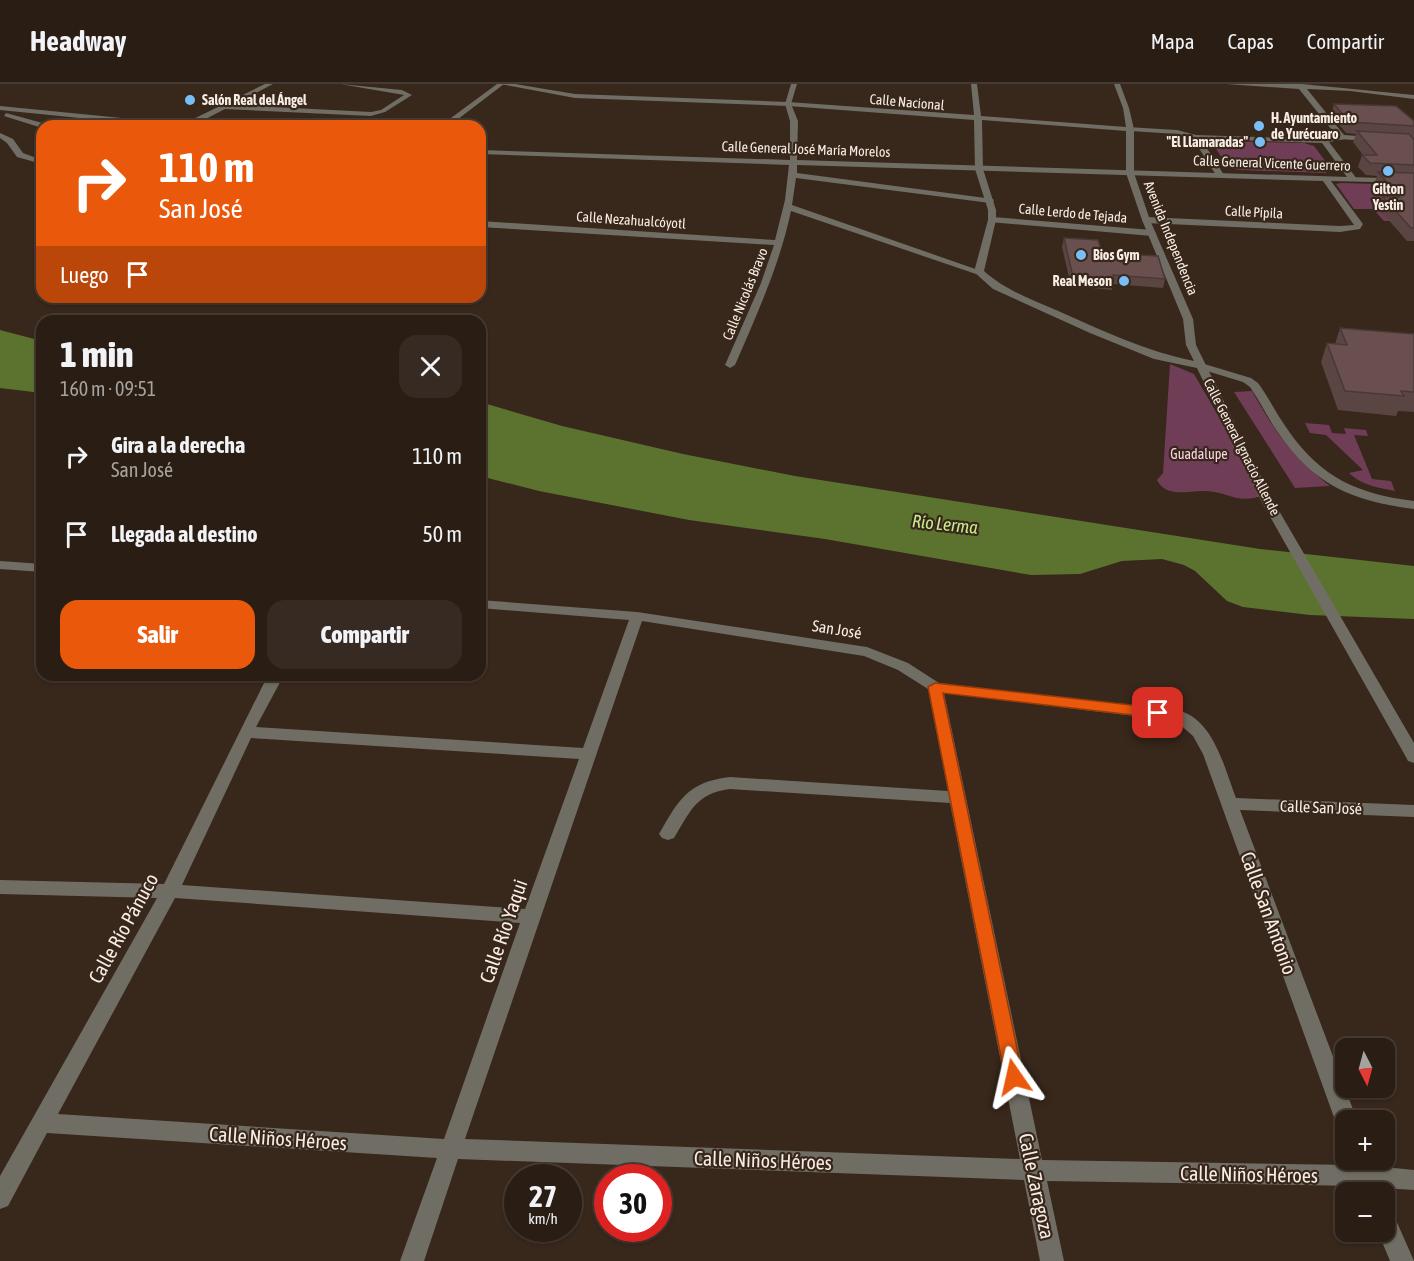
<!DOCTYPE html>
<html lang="es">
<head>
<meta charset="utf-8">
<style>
  :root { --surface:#2a1d14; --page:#362a22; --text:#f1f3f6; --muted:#a5a2a0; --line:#463b34; --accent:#ea580c }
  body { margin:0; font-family:"Asap Condensed",sans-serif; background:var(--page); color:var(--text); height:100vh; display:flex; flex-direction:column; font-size:22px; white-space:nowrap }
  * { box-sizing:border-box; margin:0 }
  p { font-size:20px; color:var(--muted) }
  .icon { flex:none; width:33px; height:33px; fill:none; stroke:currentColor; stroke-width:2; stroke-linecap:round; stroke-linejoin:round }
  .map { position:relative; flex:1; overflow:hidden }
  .panel { position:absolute; left:36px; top:231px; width:450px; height:366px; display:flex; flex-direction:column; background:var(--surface); border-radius:18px; box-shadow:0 2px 4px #0004,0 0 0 2px var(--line) }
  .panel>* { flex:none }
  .hud { position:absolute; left:36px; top:36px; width:450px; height:183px; border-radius:18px; box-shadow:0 2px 4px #0004,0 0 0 2px var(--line); background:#ea580c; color:#fff; overflow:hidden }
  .needle { width:39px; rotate:174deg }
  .fabs { position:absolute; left:1335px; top:954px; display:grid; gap:12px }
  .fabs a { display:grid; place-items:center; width:60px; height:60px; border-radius:12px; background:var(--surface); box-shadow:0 2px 4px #0004,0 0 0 2px var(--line); font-size:30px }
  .speed { position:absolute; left:504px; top:1080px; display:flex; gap:12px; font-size:30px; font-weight:700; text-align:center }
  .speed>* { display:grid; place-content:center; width:78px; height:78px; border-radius:50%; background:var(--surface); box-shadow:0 2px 4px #0004,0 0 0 2px var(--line); line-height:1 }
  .speed small { font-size:15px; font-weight:400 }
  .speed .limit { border:9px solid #d22; background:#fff; color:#111 }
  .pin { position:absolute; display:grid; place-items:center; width:51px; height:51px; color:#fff; margin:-26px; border-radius:12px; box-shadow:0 3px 9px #0006 }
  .me { position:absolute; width:66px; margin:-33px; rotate:349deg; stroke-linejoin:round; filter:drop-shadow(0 0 4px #0008) }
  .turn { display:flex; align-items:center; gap:21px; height:126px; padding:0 24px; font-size:27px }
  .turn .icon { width:78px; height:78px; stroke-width:2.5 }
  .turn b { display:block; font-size:42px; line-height:51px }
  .then { display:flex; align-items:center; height:57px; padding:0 24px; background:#0003; gap:12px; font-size:22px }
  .round { display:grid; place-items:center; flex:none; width:63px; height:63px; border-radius:18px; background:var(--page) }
  .summary { display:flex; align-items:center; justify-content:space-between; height:102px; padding:0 24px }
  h1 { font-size:36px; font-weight:800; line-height:45px }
  .button { display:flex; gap:12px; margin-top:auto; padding:12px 24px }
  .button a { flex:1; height:69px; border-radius:18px; background:var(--accent); color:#fff; font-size:24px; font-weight:800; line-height:69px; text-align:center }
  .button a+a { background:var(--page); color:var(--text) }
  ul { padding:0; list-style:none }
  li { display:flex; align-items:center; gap:18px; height:78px; padding:0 24px }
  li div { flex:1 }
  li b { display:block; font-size:22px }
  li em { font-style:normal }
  header { display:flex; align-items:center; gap:36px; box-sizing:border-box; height:84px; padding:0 30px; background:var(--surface); border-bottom:2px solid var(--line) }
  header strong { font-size:28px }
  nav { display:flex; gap:33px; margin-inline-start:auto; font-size:21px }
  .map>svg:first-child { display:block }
</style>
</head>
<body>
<header>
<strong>Headway</strong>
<nav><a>Mapa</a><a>Capas</a><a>Compartir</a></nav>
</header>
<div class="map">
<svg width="1414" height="1177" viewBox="0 0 1414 1177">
  <rect width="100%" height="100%" fill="#38271b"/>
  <g fill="#703d57">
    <polygon points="1217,57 1304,59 1314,62 1332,86 1325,89 1239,86 1228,83 1212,59"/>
    <polygon points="1341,99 1414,101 1396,137 1384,137 1373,125 1354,125 1336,100"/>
    <path d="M1170,280L1194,290L1264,411C1237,421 1230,408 1205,407C1189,406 1167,415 1157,396L1163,389Z"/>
    <path d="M1252,307C1275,348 1292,373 1330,402L1295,404L1234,308Z"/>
    <path d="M1305,339L1329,341L1332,349L1346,350L1344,344L1366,346L1368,352L1354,351L1372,395L1391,397L1395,407C1379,404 1361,401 1349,389L1363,386L1326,351L1310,349Z"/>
  </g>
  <g fill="#5b732f">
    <polygon points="0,246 42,257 42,309 0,304"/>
    <polygon points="480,318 562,342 683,370 795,392 1260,465 1414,482 1414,535 1310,531 1243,523 1227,517 1195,487 1184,481 1162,475 1122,477 1080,490 1031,491 825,455 689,436 539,407 480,392"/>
  </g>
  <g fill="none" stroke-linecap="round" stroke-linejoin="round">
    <polygon fill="#706d64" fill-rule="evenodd" points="1127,43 1177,46 1196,51 1324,55 1342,51 1345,55 1329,58 1357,95 1350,97 1322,59 1201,55 1224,91 1220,93 1216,91 1193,55 1177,50 1130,47"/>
    <g fill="#706d64" fill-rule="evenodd">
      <polygon points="265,0 273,0 233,21 371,28 381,26 404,11 340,0 402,6 412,11 385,28 371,32 225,25 192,42 159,42 0,26 0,22 183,40"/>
      <polygon points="497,0 504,0 449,42 440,42"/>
      <path d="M791,0H797L791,20L798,37L797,76L1414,95V99L1331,97L1363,140L1360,145L1340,148L1146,139L1142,136L1146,133L1340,142L1354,141L1323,97L797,81V89L993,115L994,117L990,119L796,94L792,121L984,188L976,190L791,127C780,180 757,230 735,281L730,284L725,281L761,199L774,161L480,143V137L775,156L785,116L789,81L480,70V66L790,76V37L785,20Z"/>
      <polygon points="1226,0 1302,0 1414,11 1414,15 1350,7 1307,5 1344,51 1414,56 1414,60 1339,55 1299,5"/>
      <polygon points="6,29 46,40 47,42 42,44 4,32"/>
      <polygon points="0,49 13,55 23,69 42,76 42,80 17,73 7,59 0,54"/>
      <polygon points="992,133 1152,146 1156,149 1152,152 989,138 988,136"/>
      <path d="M1201,279L1251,294L1258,299C1269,314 1277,331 1288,346C1321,394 1358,410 1414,417V425C1352,417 1313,401 1277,347C1267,333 1260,317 1250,303L1243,298L1197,284V280Z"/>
      <polygon points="0,477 42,480 42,488 0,485"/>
      <path d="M480,516L637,528L867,563L908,579L939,599L1180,627C1214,636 1225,686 1236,714L1414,721V733L1240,726L1357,1036H1346V1045L1338,1043L1335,1036L1203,670L1193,652L1176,637L944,609L1042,1076L1351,1081L1349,1076H1371L1374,1082L1414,1086V1106L1382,1104L1384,1108H1362L1359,1102L1047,1097L1064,1177H1040L1024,1096L458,1075L424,1177H400L437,1074L47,1049L8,1122L0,1125V1092L157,814L0,810V796L164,800L268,591H284L256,643L583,664L629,536L480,524ZM642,537L864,572L898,586L928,605L948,707L730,693C688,698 679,715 659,750L662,754L668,756L674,754C690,728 696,709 730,705L950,719L1020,1075L465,1055ZM251,654L579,675L525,825L182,801ZM175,814L520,839L444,1055L58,1030Z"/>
      <polygon points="1384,1124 1392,1127 1414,1177 1390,1177 1378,1148 1384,1148"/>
    </g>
    <path fill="#706d64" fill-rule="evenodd" d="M500,0H515L575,10L788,18L974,31L971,0H977L981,32L1126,43L1123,24L1114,0H1120L1129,24L1134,45V89L1150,136L1193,235L1196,261L1271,413L1414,659V679L1408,677L1406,673L1259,413L1197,284L1154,275L1090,249L993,205L974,188L988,136V126L975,85L974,36L788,22L575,14ZM982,36L1126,47V89L1142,136L1183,235L1186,261L1194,277C1145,267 1101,246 1056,226C1031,215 1005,206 984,187L996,136V126L983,85Z"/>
  </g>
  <g fill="#5a4543">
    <polygon points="1334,20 1414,37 1414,54 1412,54 1414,56 1414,157 1407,157 1379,125 1383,113 1385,113 1374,100 1377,92 1366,91 1358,83 1362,71 1363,71 1353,58 1356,50 1346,49 1331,31"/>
    <polygon points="1064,154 1165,195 1163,204 1113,200 1112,206 1071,202 1062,163"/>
    <polygon points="1340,244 1414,250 1414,328 1398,327 1396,332 1338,326 1321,278 1327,259 1335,260"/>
  </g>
  <g fill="#69504e" stroke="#4a3837" stroke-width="1.5">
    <polygon points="1334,20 1396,22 1414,37 1414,42 1349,38"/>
    <polygon points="1357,47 1409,50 1414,56 1414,81 1370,79 1362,71 1377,71"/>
    <polygon points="1378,88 1414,89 1414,144 1411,144 1383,113 1400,113"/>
    <polygon points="1064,154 1098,156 1102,169 1158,172 1165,195 1113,191 1114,197 1073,193"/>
    <polygon points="1340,244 1414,250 1414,308 1401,307 1404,312 1345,307 1327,259 1347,261"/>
  </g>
  <polygon fill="#ea580c" stroke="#983908" stroke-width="1.5" points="935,599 1158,624 1165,629 1158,634 943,609 1023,993 1021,999 1014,1001 1007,999 1005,993 928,603"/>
  <g fill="#7abef8" stroke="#38271b" stroke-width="2">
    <circle cx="190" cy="16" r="6"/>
    <circle cx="1259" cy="42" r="6"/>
    <circle cx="1260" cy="58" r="6"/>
    <circle cx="1388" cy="87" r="6"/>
    <circle cx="1081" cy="171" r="6"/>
    <circle cx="1124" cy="197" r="6"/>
  </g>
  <g text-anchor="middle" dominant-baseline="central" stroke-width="4.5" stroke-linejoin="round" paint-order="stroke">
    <g font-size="14" font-weight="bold" fill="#f8ede4" stroke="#38271b" text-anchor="start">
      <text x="202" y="16">Salón Real del Ángel</text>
      <text x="1271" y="34">H. Ayuntamiento<tspan x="1271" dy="16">de Yurécuaro</tspan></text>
      <text x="1248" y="58" text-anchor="end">"El Llamaradas"</text>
      <text x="1388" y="105" text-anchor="middle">Gilton<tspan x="1388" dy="16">Yestin</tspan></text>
      <text x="1093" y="171">Bios Gym</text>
      <text x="1112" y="197" text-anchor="end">Real Meson</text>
    </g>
    <g font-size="14" fill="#f8ede4" stroke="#38271b">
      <text transform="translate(907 18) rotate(5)">Calle Nacional</text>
      <text transform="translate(806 65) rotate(2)">Calle General José María Morelos</text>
      <text transform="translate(1272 79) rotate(2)">Calle General Vicente Guerrero</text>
      <text transform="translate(1254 128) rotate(3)">Calle Pípila</text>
      <text transform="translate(1073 129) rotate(5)">Calle Lerdo de Tejada</text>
      <text transform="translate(631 136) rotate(4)">Calle Nezahualcóyotl</text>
      <text transform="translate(1171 154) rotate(68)">Avenida Independencia</text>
      <text transform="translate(745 210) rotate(-68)">Calle Nicolás Bravo</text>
      <text transform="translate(1242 363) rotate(63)">Calle General Ignacio Allende</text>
    </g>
    <g font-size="14" fill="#fcd4e7" stroke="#38271b">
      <text x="1199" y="370">Guadalupe</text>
    </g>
    <g font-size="16" fill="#f8ede4" stroke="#38271b">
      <text transform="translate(837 545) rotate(9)">San José</text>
      <text transform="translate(1321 723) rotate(2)">Calle San José</text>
    </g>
    <g font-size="18" font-style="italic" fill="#c8ed8c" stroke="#38271b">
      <text transform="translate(945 440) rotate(6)">Río Lerma</text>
    </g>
    <g font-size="20" fill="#f8ede4" stroke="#38271b">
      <text transform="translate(1269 829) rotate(70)">Calle San Antonio</text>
      <text transform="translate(123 844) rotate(-61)">Calle Río Pánuco</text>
      <text transform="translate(503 847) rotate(-71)">Calle Río Yaqui</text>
      <text transform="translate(278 1054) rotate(4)">Calle Niños Héroes</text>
      <text transform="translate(763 1076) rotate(2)">Calle Niños Héroes</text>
      <text transform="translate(1249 1090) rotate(1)">Calle Niños Héroes</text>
      <text transform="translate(1037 1102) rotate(78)">Calle Zaragoza</text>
    </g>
  </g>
</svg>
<div class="fabs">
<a><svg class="needle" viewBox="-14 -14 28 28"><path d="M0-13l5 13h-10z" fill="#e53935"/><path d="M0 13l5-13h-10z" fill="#a5a2a0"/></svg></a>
<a>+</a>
<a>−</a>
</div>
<div class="speed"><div>27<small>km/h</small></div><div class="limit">30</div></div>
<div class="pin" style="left:1158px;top:629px;background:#d93025"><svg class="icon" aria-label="arrive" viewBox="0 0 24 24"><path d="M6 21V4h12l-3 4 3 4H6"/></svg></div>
<svg class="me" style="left:1014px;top:993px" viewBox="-20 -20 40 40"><path d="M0-17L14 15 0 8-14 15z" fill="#ea580c" stroke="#fff" stroke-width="4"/></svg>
<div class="hud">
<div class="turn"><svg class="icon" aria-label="right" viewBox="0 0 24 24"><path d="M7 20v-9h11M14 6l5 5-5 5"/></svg><div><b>110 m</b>San José</div></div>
<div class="then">Luego<svg class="icon" aria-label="arrive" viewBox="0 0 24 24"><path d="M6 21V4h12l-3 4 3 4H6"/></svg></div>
</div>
<section class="panel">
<div class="summary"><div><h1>1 min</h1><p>160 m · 09:51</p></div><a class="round"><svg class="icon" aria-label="close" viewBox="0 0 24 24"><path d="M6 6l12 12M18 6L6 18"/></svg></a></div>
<ul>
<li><svg class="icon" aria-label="right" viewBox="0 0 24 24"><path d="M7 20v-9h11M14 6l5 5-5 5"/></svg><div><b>Gira a la derecha</b><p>San José</p></div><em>110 m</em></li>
<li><svg class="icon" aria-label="arrive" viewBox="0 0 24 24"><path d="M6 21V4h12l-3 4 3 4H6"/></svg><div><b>Llegada al destino</b></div><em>50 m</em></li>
</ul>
<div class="button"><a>Salir</a><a>Compartir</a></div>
</section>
</div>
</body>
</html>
